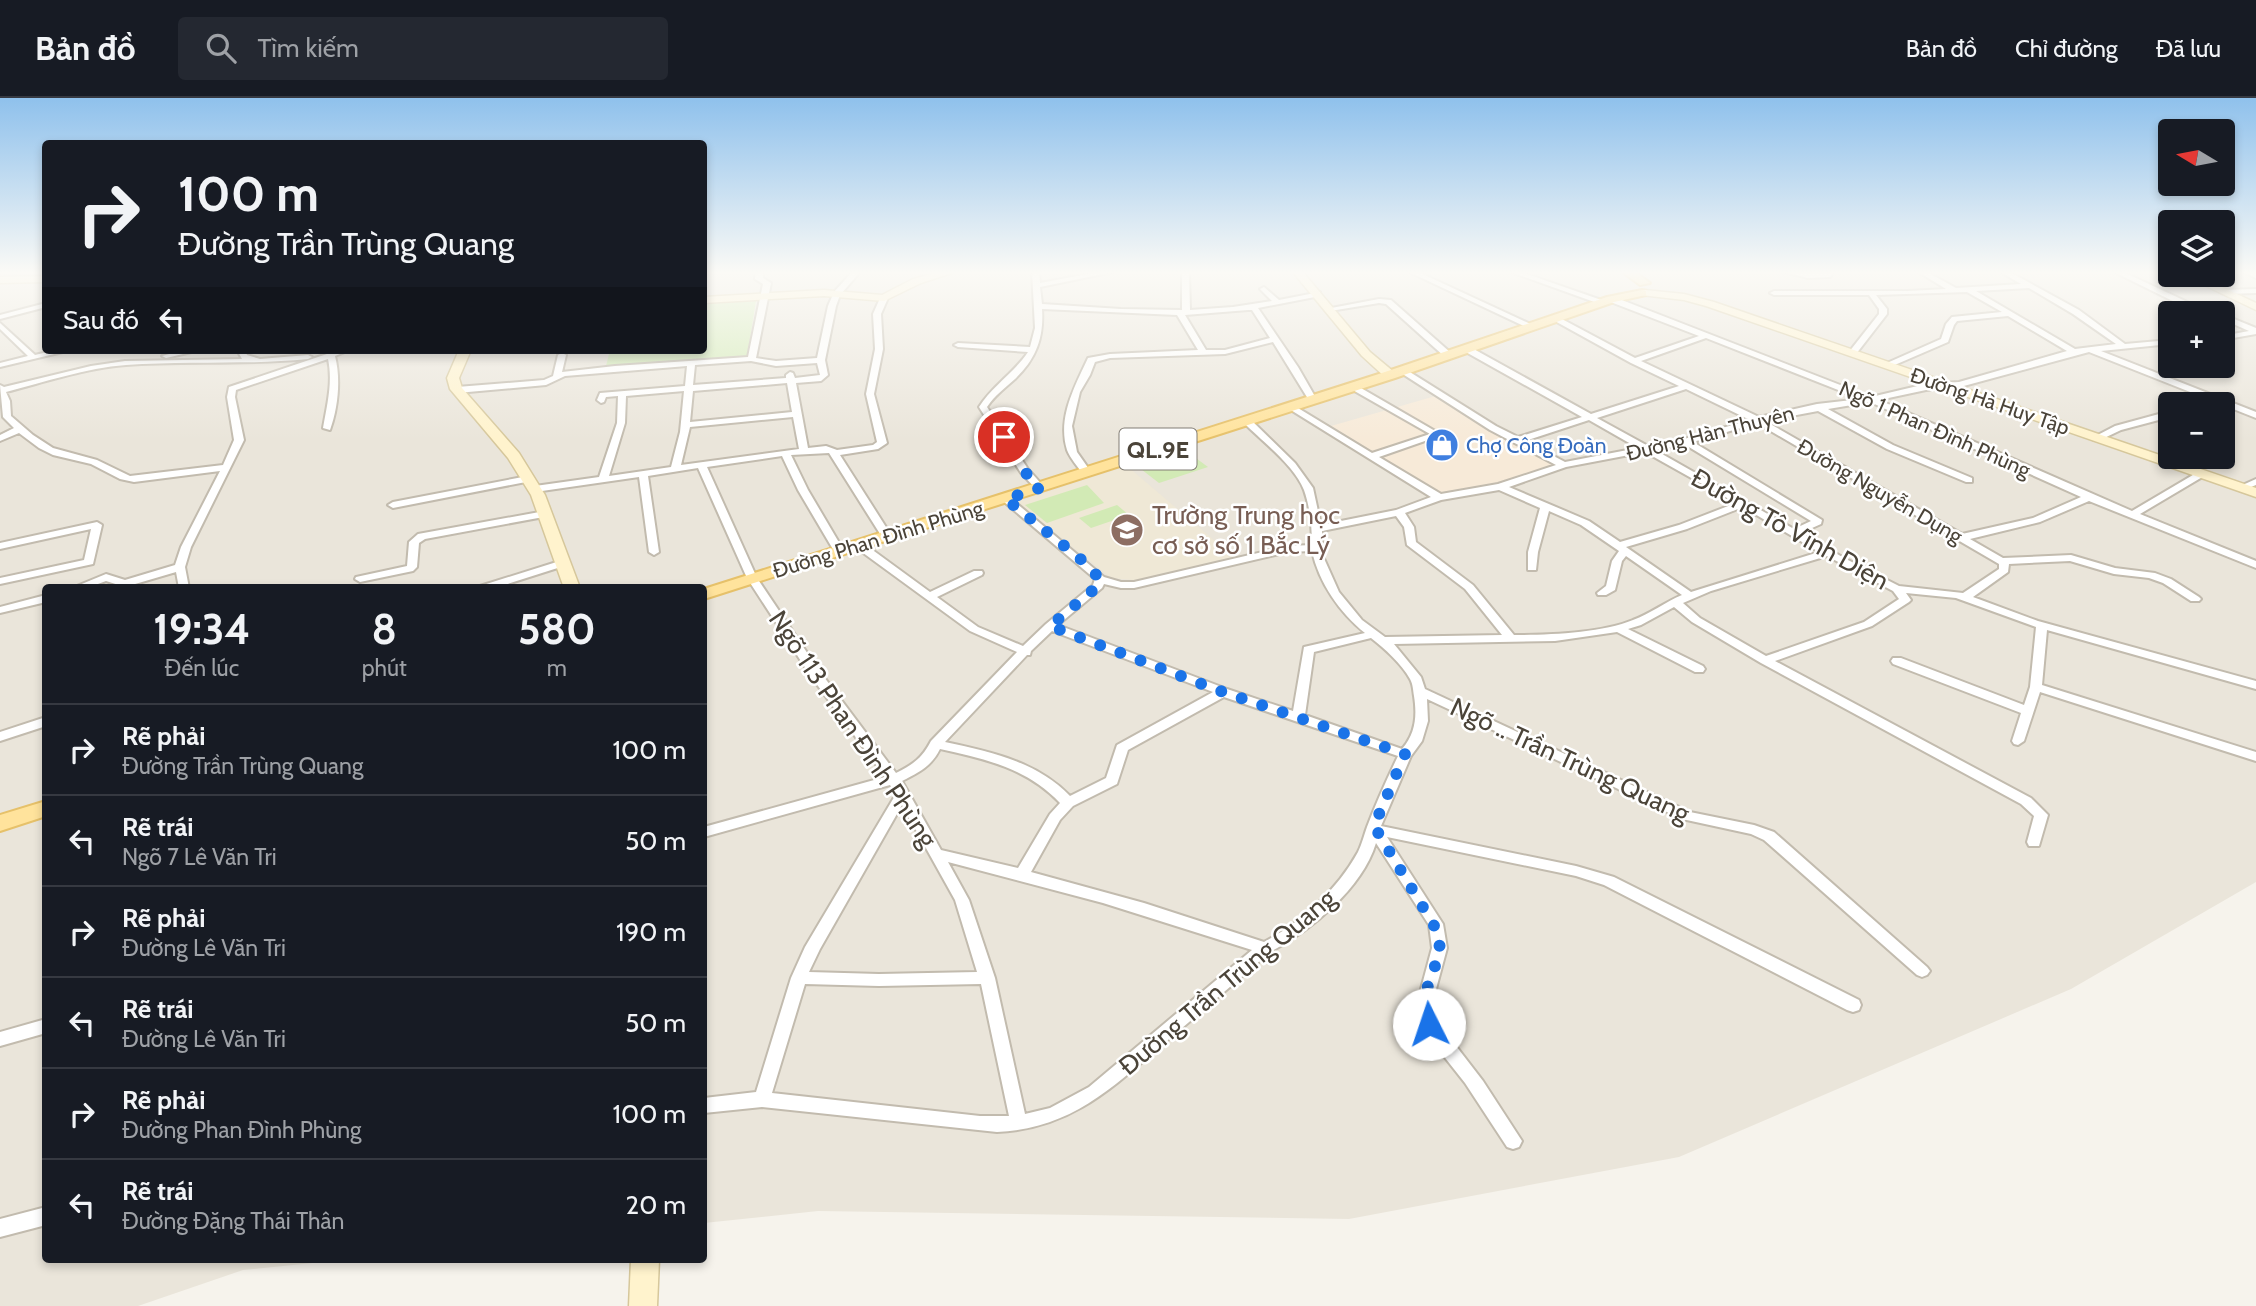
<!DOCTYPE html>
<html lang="vi">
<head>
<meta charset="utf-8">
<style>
  :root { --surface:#171b24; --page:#242831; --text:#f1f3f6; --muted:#9ea1a6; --line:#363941 }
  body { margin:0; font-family:Cabin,sans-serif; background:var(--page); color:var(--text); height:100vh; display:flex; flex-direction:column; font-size:26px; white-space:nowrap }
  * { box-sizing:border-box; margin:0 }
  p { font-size:23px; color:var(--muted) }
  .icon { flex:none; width:38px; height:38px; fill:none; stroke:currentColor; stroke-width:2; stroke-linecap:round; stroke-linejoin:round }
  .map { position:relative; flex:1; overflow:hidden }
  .sheet { position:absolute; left:42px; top:486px; width:665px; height:679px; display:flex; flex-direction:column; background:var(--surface); border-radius:7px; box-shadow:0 4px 10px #0003 }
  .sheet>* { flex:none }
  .banner { position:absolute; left:42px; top:42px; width:665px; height:214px; border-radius:7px; box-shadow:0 4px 10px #0003; background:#171b24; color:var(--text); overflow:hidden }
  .needle { width:46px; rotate:280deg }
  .controls { position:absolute; left:2158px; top:21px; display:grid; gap:14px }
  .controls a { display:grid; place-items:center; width:77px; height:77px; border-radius:7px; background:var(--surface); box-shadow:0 4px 10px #0003; font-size:35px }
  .pin { position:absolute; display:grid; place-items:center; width:60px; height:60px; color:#fff; margin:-30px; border:4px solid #fff; border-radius:50%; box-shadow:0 2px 7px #0007 }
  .me { position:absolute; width:77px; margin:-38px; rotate:356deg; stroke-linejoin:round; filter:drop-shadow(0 0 5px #0008) }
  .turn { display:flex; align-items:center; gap:24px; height:147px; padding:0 21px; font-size:32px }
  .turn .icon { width:91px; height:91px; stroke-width:2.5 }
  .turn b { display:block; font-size:49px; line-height:60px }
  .then { display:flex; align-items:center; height:66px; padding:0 21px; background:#0003; gap:14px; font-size:26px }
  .eta { display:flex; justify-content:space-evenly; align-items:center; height:119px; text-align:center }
  .eta b { font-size:42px; font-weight:700; line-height:49px }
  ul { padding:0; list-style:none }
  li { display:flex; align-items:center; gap:21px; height:91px; padding:0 21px; border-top:2px solid var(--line) }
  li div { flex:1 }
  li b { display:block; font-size:26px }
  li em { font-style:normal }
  header { display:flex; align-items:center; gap:42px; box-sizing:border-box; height:98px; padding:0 35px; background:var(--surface); border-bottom:2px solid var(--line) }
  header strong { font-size:33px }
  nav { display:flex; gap:38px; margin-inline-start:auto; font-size:24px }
  .search { width:490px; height:63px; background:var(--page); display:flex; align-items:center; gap:18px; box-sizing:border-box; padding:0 24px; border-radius:7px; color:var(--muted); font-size:26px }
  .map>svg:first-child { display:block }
</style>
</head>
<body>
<header>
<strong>Bản đồ</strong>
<div class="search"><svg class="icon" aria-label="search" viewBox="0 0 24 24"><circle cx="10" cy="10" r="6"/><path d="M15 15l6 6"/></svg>Tìm kiếm</div>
<nav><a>Bản đồ</a><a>Chỉ đường</a><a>Đã lưu</a></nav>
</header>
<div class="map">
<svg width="2256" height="1208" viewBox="0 0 2256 1208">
  <rect width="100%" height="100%" fill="#f6f3ec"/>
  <path fill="#eae5da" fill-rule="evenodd" d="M0,173H45L46,252H704V173H2170V177H2222L2223,173H2256V784L2071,891L1679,1059L1349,1121L818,1113L704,1125V490H46V1162H342L243,1172L138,1208H0ZM2170,215H2222V268H2170ZM2170,306H2222V359H2170Z"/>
  <polygon fill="#f7ead8" points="1439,297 1554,366 1498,386 1442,396 1331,328"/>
  <polygon fill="#efe8d6" points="1127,368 1235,460 1144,483 1111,480 1017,404"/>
  <g fill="#d2eab5">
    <polygon points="756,203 747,259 606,268 610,252 704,252 704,206"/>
    <polygon points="1185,352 1208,369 1159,385 1137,368"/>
    <polygon points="1087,387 1104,405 1047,425 1025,407"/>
    <polygon points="1117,407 1129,417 1091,430 1079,420"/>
  </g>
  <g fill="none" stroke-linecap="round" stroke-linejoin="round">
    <defs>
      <g id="street">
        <path d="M756,173H763V180L771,185L756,260L776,263L817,260L828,208L834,194L853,173H861L840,197L836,208L825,262L828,277L821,283L796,285L808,350L826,348L837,352L873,347L877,344L866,296L875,251L873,216L881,198L888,200L881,216L883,251L874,296L887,345L878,351L840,357L891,437L890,439H882L829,355L791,357L808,392L844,453L839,456L834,453L798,392L782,358L707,369L757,480L818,571L896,675C914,666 922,660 931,643L1017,554L970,533L855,449V445H863L930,494L974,473H982L983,475L982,477L937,499L978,529L1023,548L1046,526L1093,487L1095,481L1003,403V399H1009L1104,479L1121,484H1134L1288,448L1312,447C1312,429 1310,409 1304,392C1295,368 1262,343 1244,325V321H1250L1295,365L1313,390L1321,427L1396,412L1431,399L1286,309L1293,307L1372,355L1430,336L1351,291L1350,289L1354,286L1442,337L1379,359L1441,396L1498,386L1556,367L1490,332L1398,273L1405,271L1496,328L1518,339L1582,319L1464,253V249H1470L1591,316L1679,288L1631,265L1553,222L1560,220L1635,260L1699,238L1608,203V199H1614L1871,299L1926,286L1959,284L2067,253L2008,218L1957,223L1954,227L1948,244L1890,269L1886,267L1887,265L1941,241L1946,226L1952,219L2002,214L1967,194L1876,197L1887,211V216L1856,256H1853L1849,254L1879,216V211L1869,197H1774L1770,195L1774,193H1908L1946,191L1917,173H1925L1956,190L2021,186L1999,173H2008L2079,212L2125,246L2170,242V246L2101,253L2256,314V320L2089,254L1960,289L1926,292L1879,302L2132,413L2198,374H2204V378L2140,416L2256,463V470L2089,403L2040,424L1970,441L2003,460L2071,457L2115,470L2155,475L2171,481L2199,499L2201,501L2199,503H2191L2163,485L2149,480L2114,476L2070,463L2009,466L2008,474L1973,499L2038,523L2256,583V591L2047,532L2042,587L2256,654V663L2040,594L2024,643L2018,647L2014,646L2012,643L2021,615L1893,566L1891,563L1893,560H1901L2024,607L2030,589L2036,529L1956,500L1906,495L1911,502L1909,504L1872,528L1775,563L2031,700L2048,717L2039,748H2029L2027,744L2034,718L2021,706L1761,565L1692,524L1674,509L1641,527L1628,531L1703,568L1705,571L1703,574H1695L1617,534L1555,543L1394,546L1421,579L1425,591L1690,714L1754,727L1774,734L1927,869L1930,873L1927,877L1922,879L1917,877L1764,742L1751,736L1682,721L1427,601L1428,623L1422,643L1411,658L1381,728L1576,768L1614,779L1859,902L1861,907L1859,912L1853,914L1847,912L1604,787L1576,778L1387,739L1443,826L1447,850L1433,902L1436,922L1483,983L1522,1043L1519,1049L1513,1051L1507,1049L1465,985L1431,942L1420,922L1418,902L1432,850L1429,827L1376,745C1362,791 1311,832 1270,854C1236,884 1202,913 1168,942C1114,988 1072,1031 997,1034L762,1009L704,1015V1000L756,994L791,880L805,849L896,696L890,687L704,739V729L885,679L810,577L747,480L698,370L648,378L659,454L654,457L649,454L639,379L535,394L530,391L535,388L599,379L617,325L618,298L606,299L604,304L601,305L597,302L600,295L685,288L687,268L565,278L546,287L457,295L453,292L457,289L544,282L553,278L558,257L562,255L566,257L562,274L615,268L748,259L763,186L755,181ZM2029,190L2073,216L2116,246L2075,251L1976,193ZM1706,240L1861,301L1817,306L1759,319L1641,263ZM751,263L776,268L817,265L820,277L795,280L793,275L790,274L786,277V280L693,287L695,267ZM787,285L792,314L690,324L693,293ZM1686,291L1750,322L1684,341L1648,348L1597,320ZM684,293L680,334L671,369L609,378L625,325L626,298ZM1870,304L2081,399L2033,420L1962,436L1765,323L1818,313L1887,351L1966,384H1972V380L1893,347L1828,311ZM793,319L799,351L681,367L690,329ZM1589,322L1638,350L1565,364L1525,343ZM1757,325L1999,466V471L1963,495L1899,488L1844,460L1801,435L1821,426L1822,422L1693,344ZM1684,346L1811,423L1794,431L1655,352ZM1645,354L1736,405L1679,427L1620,444L1589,423L1509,389L1566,369ZM1499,392L1540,410L1528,454V472H1536L1538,454L1549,413L1581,427L1619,453L1612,463L1606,488L1597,495L1598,497H1606L1615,492L1622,463L1626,458L1682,497C1665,504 1650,516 1633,522C1602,535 1548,537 1514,537L1473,487L1416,444L1414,429L1405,415L1441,402ZM1743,409L1819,454L1691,494L1626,449L1687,431ZM1396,418L1404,429L1407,447L1465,491L1502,537L1385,539L1362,522L1339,494L1322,456V433ZM1312,453C1319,485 1340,515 1365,535L1304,549L1293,613L1227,591L1058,527L1102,490L1104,486L1121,490H1134L1288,454ZM1827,458L1893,493L1899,501L1864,524L1766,558L1700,520L1683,505L1711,493ZM1052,533L1213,594L1117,647L1106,680L1070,698C1036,663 991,654 945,644L1027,557H1030L1031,553ZM1371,540C1385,551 1401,565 1410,581C1413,586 1413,592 1414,598C1417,617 1416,635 1402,651L1305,617L1314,554ZM1224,599L1398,658C1387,681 1376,705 1367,729C1364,737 1362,746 1358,754C1337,792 1302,824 1264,844L1144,805L1031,774L1060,722L1073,708L1117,686L1128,652ZM940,651C985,661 1027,670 1060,705L1050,716L1018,770L941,752L902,683C918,675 932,668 940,651ZM902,707L955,802L977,874L879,876L809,874L820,851ZM948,764L1103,805L1252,852L1089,989L1050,1010L1025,1016L995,880L969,802ZM805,886L879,888L981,886L1009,1018H980L772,995Z"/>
        <path d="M1032,173H1039L1040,185L1104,173L1113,174L1040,189L1042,206L1121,211L1182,212V173H1189L1190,212L1233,209L1272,203L1260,191L1264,189L1279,202L1320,194V198L1258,210L1298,269L1317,302L1310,304L1273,244L1225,256L1110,260L1095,264L1090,277L1080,294L1072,328L1077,354L1091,374L1086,377L1083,376C1078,369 1070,360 1067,352C1057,320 1075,288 1088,260L1110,256L1198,252L1177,217L1042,211C1044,240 1036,261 1015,281C1005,290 995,297 987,309L1028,371L1045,390L1043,392H1037L1021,375L979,309C992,288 1014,275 1028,254L958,249L954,247L958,245L1030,249L1035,230ZM1248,212H1252L1270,240L1225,252H1206L1185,217Z"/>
        <polygon points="1407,173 1416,173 1537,229 1530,231"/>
        <polygon points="1508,173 1518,173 1607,204 1600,206"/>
        <polygon points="1780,173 1793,173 1808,176 1835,173 1830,179 1808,180"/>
        <polygon points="2112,173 2121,173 2196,208 2220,215 2207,215 2191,212"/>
        <polygon points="2242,173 2251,173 2256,175 2256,180"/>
        <polygon points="2256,191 2256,195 2224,196 2220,194 2224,192"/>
        <polygon points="1379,201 1391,202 1451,255 1451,259 1445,259 1386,206 1379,205 1330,213 1326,211"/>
        <polygon points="46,205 46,209 0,221 0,217"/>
        <polygon points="2222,216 2256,230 2256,236 2222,242 2222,238 2249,233 2222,221"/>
        <polygon points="0,225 35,257 56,252 71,252 0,269 0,265 28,258 0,231"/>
        <polygon points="184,252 200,252 166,260 162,258"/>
        <path d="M237,252H245L247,257L260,261L308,257L312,259L308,261C247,267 187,263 126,267C86,270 45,284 6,294L10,303L11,318L33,337L53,350L97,362L130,378L223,367L234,342L227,299L229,289L327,256L326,252H350L335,258C341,281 338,310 330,332L323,330C327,307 333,284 328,261L236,292L235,299L244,342L191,449L185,469L189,490H179L176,474L125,489L106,483L87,490H72L106,476L125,482L175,467L181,449L220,373L134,384L120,381L91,366L53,357L39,350L19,335L0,343V337L14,330L3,319L0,287L4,289L91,268L125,263L242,261Z"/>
        <polygon points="2170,313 2170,319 2121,332 2100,342 2094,342 2092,340 2115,328"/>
        <polygon points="528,378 533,381 531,383 393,410 388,407 393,404"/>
        <polygon points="2256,381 2256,387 2241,393 2236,390"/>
        <polygon points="545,413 550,416 549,418 425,441 419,445 417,469 413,473 360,484 355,481 356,479 407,468 409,444 418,436"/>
        <polygon points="97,424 102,427 93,466 0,486 0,480 84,462 91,431 0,451 0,445"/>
        <polygon points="563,462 568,465 567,467 495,490 479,490 480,488"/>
        <polygon points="46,497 46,504 0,515 0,509"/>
        <polygon points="46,619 46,628 0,643 0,634"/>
        <polygon points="46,921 46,935 0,948 0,934"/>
        <polygon points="46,1109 46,1127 0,1139 0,1121"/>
      </g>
      <g id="secondary">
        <polygon points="943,173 958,173 921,185 884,203 824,198 704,205 704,199 824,192 882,197 913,181"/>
        <polygon points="1292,173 1302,173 1370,254 1394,274 1394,280 1386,280 1362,258"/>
        <polygon points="2183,177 2196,177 2256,205 2256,212"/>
        <polygon points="46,178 46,184 0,185 0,179"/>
        <polygon points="1645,192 1684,196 1714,204 2256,390 2256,399 1706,208 1684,202 1641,197 1641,193"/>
        <polygon points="459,252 471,252 459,280 462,290 519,355 545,397 580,490 564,490 531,397 508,360 450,291 447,280"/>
        <polygon points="631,1162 659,1162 657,1208 629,1208"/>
      </g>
      <g id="primary">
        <polygon points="1621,173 1634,173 1650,185 1640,187"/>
        <polygon points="1642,192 1646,193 1646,197 1614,204 1395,280 704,501 704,491 1385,274 1607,199"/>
        <polygon points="46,703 46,718 0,733 0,717"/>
      </g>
    </defs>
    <use href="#street" stroke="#c2bbae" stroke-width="4"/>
    <use href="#secondary" stroke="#d6c79b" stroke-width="3"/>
    <use href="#primary" stroke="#e6c16a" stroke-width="4"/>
    <use href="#street" fill="#fff" fill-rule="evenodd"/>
    <use href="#secondary" fill="#fff3cd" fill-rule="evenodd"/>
    <use href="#primary" fill="#ffe39c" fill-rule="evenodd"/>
  </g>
  <linearGradient id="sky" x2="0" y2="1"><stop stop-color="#8fc1ec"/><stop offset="0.51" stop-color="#fbfaf6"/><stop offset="1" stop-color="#fbfaf6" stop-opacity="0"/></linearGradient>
  <rect width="2256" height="342" fill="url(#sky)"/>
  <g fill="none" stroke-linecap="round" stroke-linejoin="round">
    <polyline stroke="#1a73e8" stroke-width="12" stroke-dasharray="0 21.6" points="1004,339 1024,373 1040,390 1006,401 1083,463 1100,481 1098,488 1050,528 1223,594 1405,656 1374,728 1439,836 1440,858 1430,878 1425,901 1429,926"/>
  </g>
  <defs>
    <symbol id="shop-disc" viewBox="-11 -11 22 22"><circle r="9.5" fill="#3f7fe0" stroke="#fff"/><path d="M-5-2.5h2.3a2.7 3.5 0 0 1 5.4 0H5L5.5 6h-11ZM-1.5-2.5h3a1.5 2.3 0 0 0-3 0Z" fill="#fff"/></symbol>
    <symbol id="school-disc" viewBox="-11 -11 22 22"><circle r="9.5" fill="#8d6e63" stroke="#fff"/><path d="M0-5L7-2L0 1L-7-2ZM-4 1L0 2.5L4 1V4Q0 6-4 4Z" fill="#fff"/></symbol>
  </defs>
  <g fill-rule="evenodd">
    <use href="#shop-disc" x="1423" y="328" width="38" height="38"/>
    <use href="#school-disc" x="1108" y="413" width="38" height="38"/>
  </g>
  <g text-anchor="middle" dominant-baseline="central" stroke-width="5" stroke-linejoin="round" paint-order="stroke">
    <g font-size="21" fill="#4b4439" stroke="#fff">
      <text transform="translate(1990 303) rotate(19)">Đường Hà Huy Tập</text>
      <text transform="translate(1935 331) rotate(24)">Ngõ 1 Phan Đình Phùng</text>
      <text transform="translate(1710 335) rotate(-14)">Đường Hàn Thuyên</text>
      <text transform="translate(1880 393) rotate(30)">Đường Nguyễn Dụng</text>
      <text transform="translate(878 441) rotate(-17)">Đường Phan Đình Phùng</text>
    </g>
    <g font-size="21" fill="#366cbe" stroke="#fff" text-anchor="start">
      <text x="1466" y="347">Chợ Công Đoàn</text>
    </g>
    <rect fill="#fff" stroke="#817c74" stroke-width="2" x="1119.5" y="330.5" width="77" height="41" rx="5"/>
    <g font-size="24" font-weight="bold" fill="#4b4439">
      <text x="1158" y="351">QL.9E</text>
    </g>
    <g font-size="26" fill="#785e54" stroke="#fff" text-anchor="start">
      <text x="1152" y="417">Trường Trung học<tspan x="1152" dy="30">cơ sở số 1 Bắc Lý</tspan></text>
    </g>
    <g font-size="26" fill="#4b4439" stroke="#fff">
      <text transform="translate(1790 431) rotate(29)">Đường Tô Vĩnh Diện</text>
      <text transform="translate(853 631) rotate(56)">Ngõ 113 Phan Đình Phùng</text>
      <text transform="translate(1570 662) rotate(25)">Ngõ .. Trần Trùng Quang</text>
      <text transform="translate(1227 884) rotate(-40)">Đường Trần Trùng Quang</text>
    </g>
  </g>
</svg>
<div class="controls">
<a><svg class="needle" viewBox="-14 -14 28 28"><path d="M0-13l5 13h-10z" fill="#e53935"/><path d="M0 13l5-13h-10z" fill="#9ea1a6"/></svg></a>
<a><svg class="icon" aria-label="layers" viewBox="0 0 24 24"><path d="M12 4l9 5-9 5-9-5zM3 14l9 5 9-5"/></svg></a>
<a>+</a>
<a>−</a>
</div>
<div class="pin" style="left:1004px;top:339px;background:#d93025"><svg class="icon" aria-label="arrive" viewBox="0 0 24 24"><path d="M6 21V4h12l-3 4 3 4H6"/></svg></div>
<svg class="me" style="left:1429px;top:926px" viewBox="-20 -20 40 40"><circle r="19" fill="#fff"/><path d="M0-13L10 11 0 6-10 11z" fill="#1a73e8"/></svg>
<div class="banner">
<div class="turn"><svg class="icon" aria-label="right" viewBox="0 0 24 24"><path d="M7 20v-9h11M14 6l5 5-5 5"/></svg><div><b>100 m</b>Đường Trần Trùng Quang</div></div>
<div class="then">Sau đó<svg class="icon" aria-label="left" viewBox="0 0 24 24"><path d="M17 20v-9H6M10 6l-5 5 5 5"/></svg></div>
</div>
<section class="sheet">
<div class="eta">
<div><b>19:34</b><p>Đến lúc</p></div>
<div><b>8</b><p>phút</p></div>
<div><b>580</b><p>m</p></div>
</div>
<ul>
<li><svg class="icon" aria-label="right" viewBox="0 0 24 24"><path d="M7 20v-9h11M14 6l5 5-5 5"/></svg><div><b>Rẽ phải</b><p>Đường Trần Trùng Quang</p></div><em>100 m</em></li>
<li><svg class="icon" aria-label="left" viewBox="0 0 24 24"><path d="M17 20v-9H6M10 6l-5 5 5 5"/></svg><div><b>Rẽ trái</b><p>Ngõ 7 Lê Văn Tri</p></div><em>50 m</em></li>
<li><svg class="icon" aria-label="right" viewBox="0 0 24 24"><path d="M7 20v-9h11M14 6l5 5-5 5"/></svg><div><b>Rẽ phải</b><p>Đường Lê Văn Tri</p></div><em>190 m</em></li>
<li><svg class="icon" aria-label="left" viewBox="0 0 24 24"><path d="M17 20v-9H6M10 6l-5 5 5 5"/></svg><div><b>Rẽ trái</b><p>Đường Lê Văn Tri</p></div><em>50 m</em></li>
<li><svg class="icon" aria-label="right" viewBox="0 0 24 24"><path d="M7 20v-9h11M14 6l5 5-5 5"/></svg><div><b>Rẽ phải</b><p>Đường Phan Đình Phùng</p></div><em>100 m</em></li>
<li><svg class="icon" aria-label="left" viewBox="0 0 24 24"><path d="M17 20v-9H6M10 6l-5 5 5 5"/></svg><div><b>Rẽ trái</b><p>Đường Đặng Thái Thân</p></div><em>20 m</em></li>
</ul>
</section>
</div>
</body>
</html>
